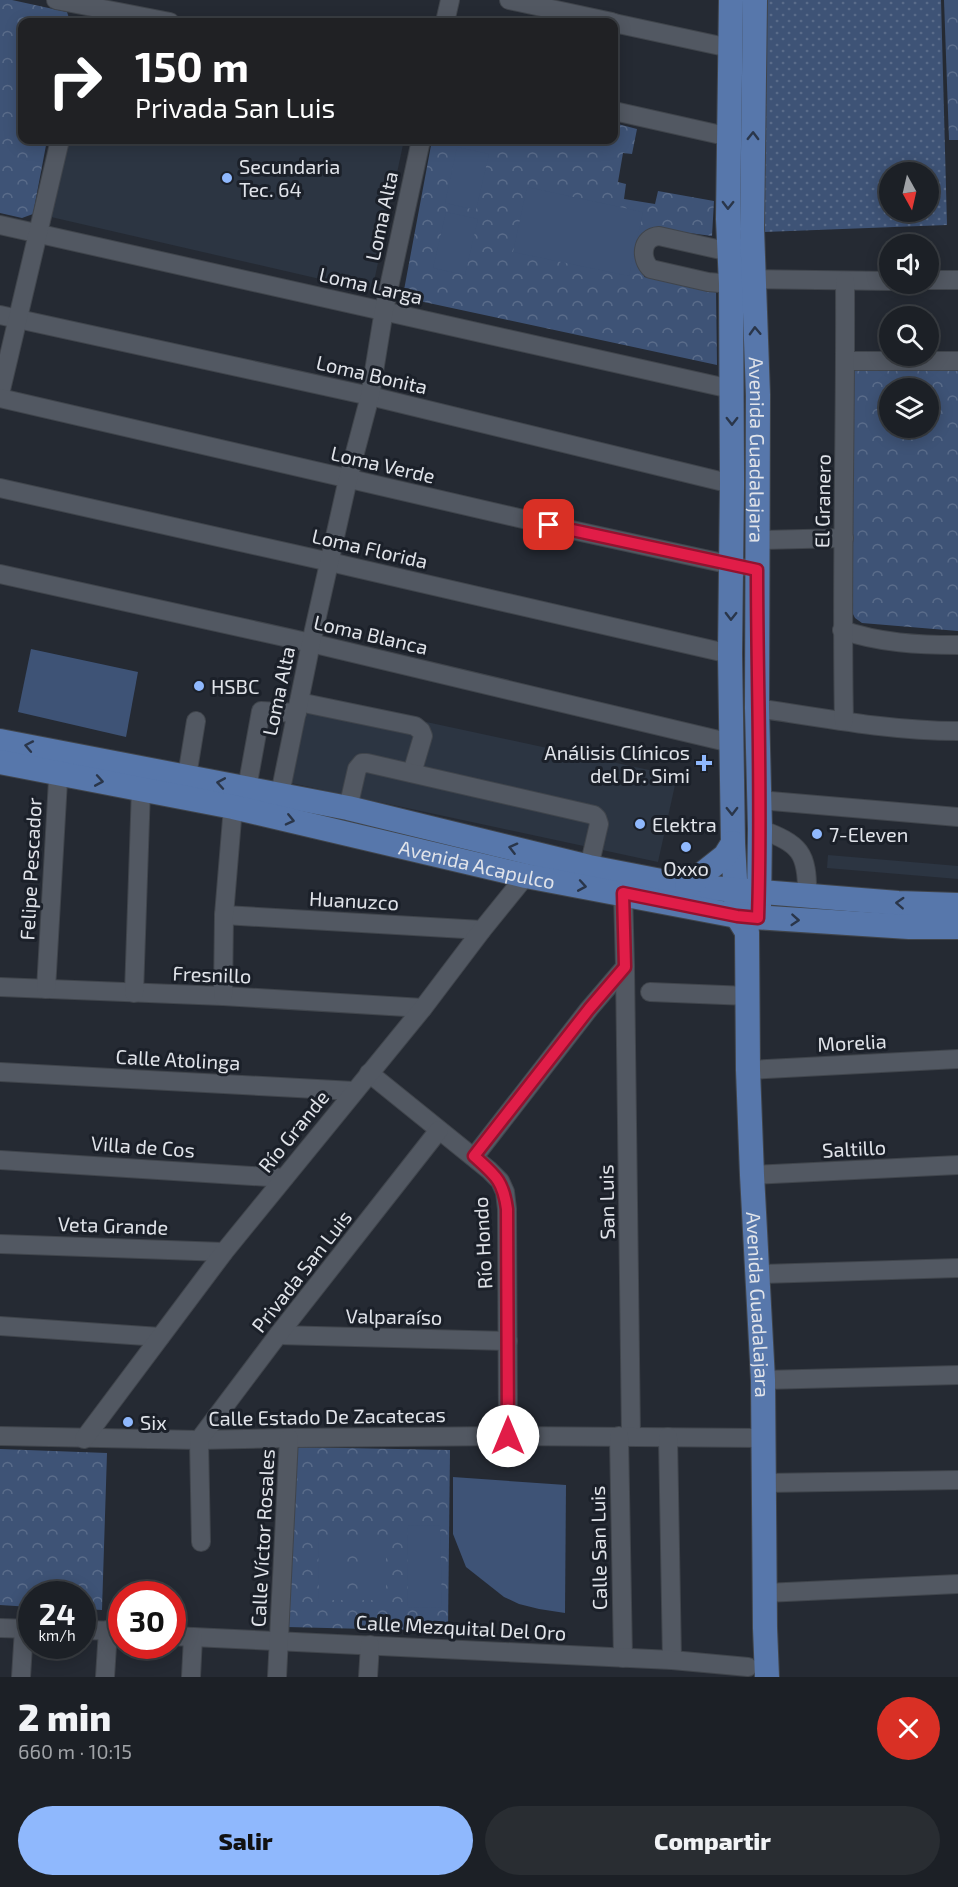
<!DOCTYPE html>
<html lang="es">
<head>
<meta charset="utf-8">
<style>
  :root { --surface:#1c2026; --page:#292d32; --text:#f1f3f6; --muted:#a0a3a7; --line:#3a3e43; --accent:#8fb8fd }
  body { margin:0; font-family:"Exo 2",sans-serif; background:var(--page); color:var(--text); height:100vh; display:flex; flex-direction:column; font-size:22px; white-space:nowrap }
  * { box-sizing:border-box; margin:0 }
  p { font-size:20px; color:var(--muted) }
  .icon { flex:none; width:33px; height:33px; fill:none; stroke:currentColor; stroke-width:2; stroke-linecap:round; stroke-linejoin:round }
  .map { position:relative; height:1677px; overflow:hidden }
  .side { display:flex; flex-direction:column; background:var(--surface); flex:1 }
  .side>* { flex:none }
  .hud { position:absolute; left:18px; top:18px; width:600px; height:126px; border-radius:12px; box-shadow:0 3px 15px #0003,0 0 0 2px var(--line); background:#202124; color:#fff; overflow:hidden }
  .needle { width:39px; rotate:172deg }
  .fabs { position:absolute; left:879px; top:162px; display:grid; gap:12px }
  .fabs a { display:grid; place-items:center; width:60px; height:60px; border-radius:50%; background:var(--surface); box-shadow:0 3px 15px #0003,0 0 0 2px var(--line); font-size:30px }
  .speed { position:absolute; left:18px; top:1581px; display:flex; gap:12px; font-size:30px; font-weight:700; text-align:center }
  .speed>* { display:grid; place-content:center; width:78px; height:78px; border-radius:50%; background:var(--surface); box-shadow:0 3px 15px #0003,0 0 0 2px var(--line); line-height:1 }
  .speed small { font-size:15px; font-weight:400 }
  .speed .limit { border:9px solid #d22; background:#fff; color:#111 }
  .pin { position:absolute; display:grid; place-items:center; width:51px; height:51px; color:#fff; margin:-26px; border-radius:12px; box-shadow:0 3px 9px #0006 }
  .me { position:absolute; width:66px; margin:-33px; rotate:0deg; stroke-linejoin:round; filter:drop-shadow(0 0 4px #0008) }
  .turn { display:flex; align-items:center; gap:21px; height:126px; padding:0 18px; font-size:27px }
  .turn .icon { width:78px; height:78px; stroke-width:2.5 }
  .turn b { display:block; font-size:42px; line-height:51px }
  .round { display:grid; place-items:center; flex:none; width:63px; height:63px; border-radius:32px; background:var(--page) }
  .summary { display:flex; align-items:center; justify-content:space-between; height:102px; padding:0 18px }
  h1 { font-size:36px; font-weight:800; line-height:45px }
  .cta { display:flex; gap:12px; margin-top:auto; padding:12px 18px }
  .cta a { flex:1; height:69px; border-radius:36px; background:var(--accent); color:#111; font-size:24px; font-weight:800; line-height:69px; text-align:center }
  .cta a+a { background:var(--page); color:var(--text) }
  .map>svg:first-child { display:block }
</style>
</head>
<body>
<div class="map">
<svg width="958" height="1677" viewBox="0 0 958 1677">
  <defs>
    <pattern id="grass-dots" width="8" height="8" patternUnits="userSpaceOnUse" patternTransform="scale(1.5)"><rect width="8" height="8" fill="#3e5376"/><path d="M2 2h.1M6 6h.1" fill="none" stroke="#5a6c8a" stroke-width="1.8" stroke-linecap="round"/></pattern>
    <pattern id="forest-crowns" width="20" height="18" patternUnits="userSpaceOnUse" patternTransform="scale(1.5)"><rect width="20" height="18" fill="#3e5376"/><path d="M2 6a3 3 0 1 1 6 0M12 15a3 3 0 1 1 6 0" fill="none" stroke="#5a6c8a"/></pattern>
  </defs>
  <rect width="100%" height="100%" fill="#252a33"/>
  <g fill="#2c3542">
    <polygon points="67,140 404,140 372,291 51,217"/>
    <polygon points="310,697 677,776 658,862 291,783"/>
    <polygon points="828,855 958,866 958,879 827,868"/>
  </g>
  <path fill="url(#grass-dots)" fill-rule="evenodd" d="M765,0H941L947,225L764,232ZM890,172H928V212H890Z"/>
  <g fill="url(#forest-crowns)" fill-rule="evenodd">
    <polygon points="0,0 12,0 67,12 70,21 22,22 22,140 47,140 33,214 22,218 0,213"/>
    <polygon points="944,0 958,0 958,140 949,140"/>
    <polygon points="614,123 637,129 632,154 623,153 618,182 626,184 624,199 655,204 658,191 714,201 712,236 651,228 644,277 716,289 717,365 410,299 406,297 404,290 432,140 614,140"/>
    <path d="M958,364V631L862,623L855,618L852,612L854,370ZM890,388H928V428H890Z"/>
    <polygon points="293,1447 450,1450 448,1631 287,1627"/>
    <polygon points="0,1449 107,1453 102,1610 83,1609 82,1594 32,1594 31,1607 0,1605"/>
  </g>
  <g fill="#3e5376">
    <polygon points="457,147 489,154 476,210 445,203"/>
    <polygon points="527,187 643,212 629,276 513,252"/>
    <polygon points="446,212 478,219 465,275 433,268"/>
    <polygon points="31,649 138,672 126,737 18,712"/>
    <polygon points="453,1477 566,1485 565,1613 539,1609 519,1604 504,1597 466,1567 453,1534"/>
    <polygon points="440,1525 442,1607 408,1608 407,1526"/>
    <polygon points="318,1537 346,1537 346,1600 319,1600"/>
    <rect x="358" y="1537" width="28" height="63"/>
  </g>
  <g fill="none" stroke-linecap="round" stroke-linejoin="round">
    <defs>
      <g id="minor">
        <polyline points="56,0 170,22"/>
        <polyline points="509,0 612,22"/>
        <polyline points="445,22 450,0"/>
        <polyline points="614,23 730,48"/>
        <polyline points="614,111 730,137"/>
        <polyline points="0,225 731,389"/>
        <path d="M730,252L659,236C641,237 640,259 651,269L708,282L731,284"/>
        <polyline points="753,279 890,281"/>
        <polyline points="928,280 958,280"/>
        <polyline points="0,315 370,396 732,484"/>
        <polyline points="845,361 958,361"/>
        <polyline points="0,394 60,140"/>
        <polyline points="0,398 549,525 741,567"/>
        <polyline points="0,488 330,562 730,654"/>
        <polyline points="757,540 844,538"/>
        <polyline points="0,574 311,643 731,743"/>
        <path d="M842,630C880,643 918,645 958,645"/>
        <polyline points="299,702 415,726 421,731 423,736 412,773"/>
        <path d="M757,708C823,718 891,731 958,731"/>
        <path d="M844,721C841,575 846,428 845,281"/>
        <polyline points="187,776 196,721"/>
        <polyline points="247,788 261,711 297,713"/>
        <polyline points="280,794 311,643 348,479 370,396 384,310 421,140"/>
        <polyline points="760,800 958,817"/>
        <polyline points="348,808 357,769 362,763 367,763 594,815 597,818 599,824 589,867"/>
        <path d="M760,829C800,844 808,852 807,896"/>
        <polyline points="224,915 482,930"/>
        <polyline points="625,967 631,1436"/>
        <polyline points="0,987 223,996 423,1008"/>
        <polyline points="46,989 59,763"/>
        <polyline points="650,992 748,996"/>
        <polyline points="134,993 141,789"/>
        <polyline points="223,996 224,915 233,807"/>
        <polyline points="748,1070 958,1059"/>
        <polyline points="0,1072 354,1091"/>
        <polyline points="369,1073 489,1170 500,1181 505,1192 507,1209 508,1436"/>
        <polyline points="474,1157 589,1009 625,967 623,893"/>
        <polyline points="0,1160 284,1178"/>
        <polyline points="752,1175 958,1165"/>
        <polyline points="0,1244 224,1252"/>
        <polyline points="758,1274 958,1268"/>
        <polyline points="0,1326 160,1337"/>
        <polyline points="278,1335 508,1341"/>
        <polyline points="763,1380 958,1375"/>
        <polyline points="0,1436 199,1440 289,1438 508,1436 763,1438"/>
        <polyline points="619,1436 623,1658"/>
        <polyline points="668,1437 672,1660"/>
        <polyline points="84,1439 224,1252 423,1008 482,930 533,867"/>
        <polyline points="764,1483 958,1480"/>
        <polyline points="201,1542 199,1440 278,1335 439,1130"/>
        <polyline points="765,1593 958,1584"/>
        <polyline points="0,1628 32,1629"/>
        <polyline points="82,1630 122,1631"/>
        <polyline points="172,1636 672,1660 748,1667"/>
        <polyline points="21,1677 24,1629"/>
        <polyline points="105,1677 108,1630"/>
        <polyline points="191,1677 193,1637"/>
        <polyline points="277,1677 289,1438"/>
        <polyline points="368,1677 370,1645"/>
      </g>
      <g id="major">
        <path id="s1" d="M731,0L728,219L731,284L732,484L730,654L733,843L737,916L747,932L748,1070L752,1175L763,1380L765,1628L767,1677"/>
        <path id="s2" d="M755,0L752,229L758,395L757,708L760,829L759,906"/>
        <polyline points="0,741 348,808 589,867 687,886 898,903 958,905"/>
        <path id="s3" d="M0,762L233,807L526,876L737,916L909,927H958"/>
        <polyline points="687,886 725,856 733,843"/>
      </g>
    </defs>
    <use href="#minor" stroke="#40454c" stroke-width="20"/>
    <use href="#major" stroke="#40454c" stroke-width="26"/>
    <use href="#minor" stroke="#525862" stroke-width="18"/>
    <use href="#major" stroke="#5777ab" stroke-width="24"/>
  </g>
  <defs><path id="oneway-chevron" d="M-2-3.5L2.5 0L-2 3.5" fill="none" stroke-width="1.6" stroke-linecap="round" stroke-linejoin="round" transform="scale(1.5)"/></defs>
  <g stroke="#2a364a">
    <use href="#oneway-chevron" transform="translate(753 136) rotate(-89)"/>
    <use href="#oneway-chevron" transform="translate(728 205) rotate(91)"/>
    <use href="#oneway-chevron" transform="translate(755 331) rotate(-92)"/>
    <use href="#oneway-chevron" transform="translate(732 421) rotate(90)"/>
    <use href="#oneway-chevron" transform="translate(731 616) rotate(91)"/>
    <use href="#oneway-chevron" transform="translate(29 746) rotate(-169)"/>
    <use href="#oneway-chevron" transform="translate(99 781) rotate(10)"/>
    <use href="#oneway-chevron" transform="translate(221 783) rotate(-170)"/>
    <use href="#oneway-chevron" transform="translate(732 811) rotate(89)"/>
    <use href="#oneway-chevron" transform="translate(290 820) rotate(13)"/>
    <use href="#oneway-chevron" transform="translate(513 848) rotate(-166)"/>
    <use href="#oneway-chevron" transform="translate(582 886) rotate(10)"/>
    <use href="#oneway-chevron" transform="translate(900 903) rotate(-177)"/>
    <use href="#oneway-chevron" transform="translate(795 920) rotate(4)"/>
  </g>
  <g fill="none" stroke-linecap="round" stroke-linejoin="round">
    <defs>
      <path id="route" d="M508,1436L507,1209C503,1180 495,1175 474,1156L589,1009L625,967L623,893L737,916L758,918C762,802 757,686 757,570L549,525"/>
    </defs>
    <use href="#route" stroke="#92132f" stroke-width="15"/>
    <use href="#route" stroke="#e11d48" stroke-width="10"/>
  </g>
  <g fill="#8fb8fd" stroke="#1b2029" stroke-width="2">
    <circle cx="227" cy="178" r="6"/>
    <circle cx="199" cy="686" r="6"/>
    <path d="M701 754h6v6h6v6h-6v6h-6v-6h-6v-6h6z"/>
    <circle cx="640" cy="824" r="6"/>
    <circle cx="817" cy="834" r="6"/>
    <circle cx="686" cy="847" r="6"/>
    <circle cx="128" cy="1422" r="6"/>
  </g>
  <g text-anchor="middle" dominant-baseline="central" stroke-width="6" stroke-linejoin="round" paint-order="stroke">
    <g font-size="20" fill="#e0e3e9" stroke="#1b2029" text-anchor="start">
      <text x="239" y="166">Secundaria<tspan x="239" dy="23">Tec. 64</tspan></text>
      <text x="211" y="686">HSBC</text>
      <text x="690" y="752" text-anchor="end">Análisis Clínicos<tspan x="690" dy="23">del Dr. Simi</tspan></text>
      <text x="652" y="824">Elektra</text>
      <text x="829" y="834">7-Eleven</text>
      <text x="686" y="868" text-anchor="middle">Oxxo</text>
      <text x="140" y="1422">Six</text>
    </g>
    <g font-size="20" fill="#e0e3e9" stroke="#1b2029">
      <text transform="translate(381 216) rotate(-78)">Loma Alta</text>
      <text transform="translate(371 285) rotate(13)">Loma Larga</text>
      <text transform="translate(372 374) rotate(13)">Loma Bonita</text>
      <text stroke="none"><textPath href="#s2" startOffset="450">Avenida Guadalajara</textPath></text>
      <text transform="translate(383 464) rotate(13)">Loma Verde</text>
      <text transform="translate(822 501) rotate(-89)">El Granero</text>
      <text transform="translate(370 548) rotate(13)">Loma Florida</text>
      <text transform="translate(371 634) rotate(13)">Loma Blanca</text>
      <text transform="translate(278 691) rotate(-78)">Loma Alta</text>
      <text stroke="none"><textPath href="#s3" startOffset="488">Avenida Acapulco</textPath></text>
      <text transform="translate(30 869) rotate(-87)">Felipe Pescador</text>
      <text transform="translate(354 900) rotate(3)">Huanuzco</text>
      <text transform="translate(212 974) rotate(2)">Fresnillo</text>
      <text transform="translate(852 1042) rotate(-3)">Morelia</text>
      <text transform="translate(178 1059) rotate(3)">Calle Atolinga</text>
      <text transform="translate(293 1131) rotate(-51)">Río Grande</text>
      <text transform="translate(143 1146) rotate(4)">Villa de Cos</text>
      <text transform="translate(854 1148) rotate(-3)">Saltillo</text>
      <text transform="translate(606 1202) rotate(-91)">San Luis</text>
      <text transform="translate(113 1225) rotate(2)">Veta Grande</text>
      <text transform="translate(482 1243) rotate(-93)">Río Hondo</text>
      <text transform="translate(301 1271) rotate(-52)">Privada San Luis</text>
      <text stroke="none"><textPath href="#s1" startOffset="1308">Avenida Guadalajara</textPath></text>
      <text transform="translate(394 1316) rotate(1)">Valparaíso</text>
      <text transform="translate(327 1416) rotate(-1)">Calle Estado De Zacatecas</text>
      <text transform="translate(262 1538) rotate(-87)">Calle Víctor Rosales</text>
      <text transform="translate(598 1548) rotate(-91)">Calle San Luis</text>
      <text transform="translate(461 1627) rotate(3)">Calle Mezquital Del Oro</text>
    </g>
  </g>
</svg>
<div class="fabs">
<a><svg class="needle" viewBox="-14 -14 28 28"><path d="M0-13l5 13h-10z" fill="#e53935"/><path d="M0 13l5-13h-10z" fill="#a0a3a7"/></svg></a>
<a><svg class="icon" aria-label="sound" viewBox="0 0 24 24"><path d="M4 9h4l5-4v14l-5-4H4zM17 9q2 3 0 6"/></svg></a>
<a><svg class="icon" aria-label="search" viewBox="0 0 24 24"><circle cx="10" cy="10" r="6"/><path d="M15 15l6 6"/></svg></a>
<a><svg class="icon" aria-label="layers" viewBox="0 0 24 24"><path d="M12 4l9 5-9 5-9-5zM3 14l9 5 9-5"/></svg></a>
</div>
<div class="speed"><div>24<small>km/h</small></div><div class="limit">30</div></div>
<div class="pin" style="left:549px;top:525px;background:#d93025"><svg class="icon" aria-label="arrive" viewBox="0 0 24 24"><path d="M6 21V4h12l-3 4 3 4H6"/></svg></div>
<svg class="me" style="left:508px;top:1436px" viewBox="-20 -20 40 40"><circle r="19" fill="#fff"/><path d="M0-13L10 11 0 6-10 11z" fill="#e11d48"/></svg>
<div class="hud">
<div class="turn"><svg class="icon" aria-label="right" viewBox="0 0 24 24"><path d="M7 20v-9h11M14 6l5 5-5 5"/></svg><div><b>150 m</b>Privada San Luis</div></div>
</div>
</div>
<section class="side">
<div class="summary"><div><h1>2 min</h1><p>660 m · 10:15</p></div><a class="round" style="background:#d93025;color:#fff"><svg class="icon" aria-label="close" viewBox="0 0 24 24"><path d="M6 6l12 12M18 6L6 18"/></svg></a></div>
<div class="cta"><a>Salir</a><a>Compartir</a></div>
</section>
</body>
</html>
